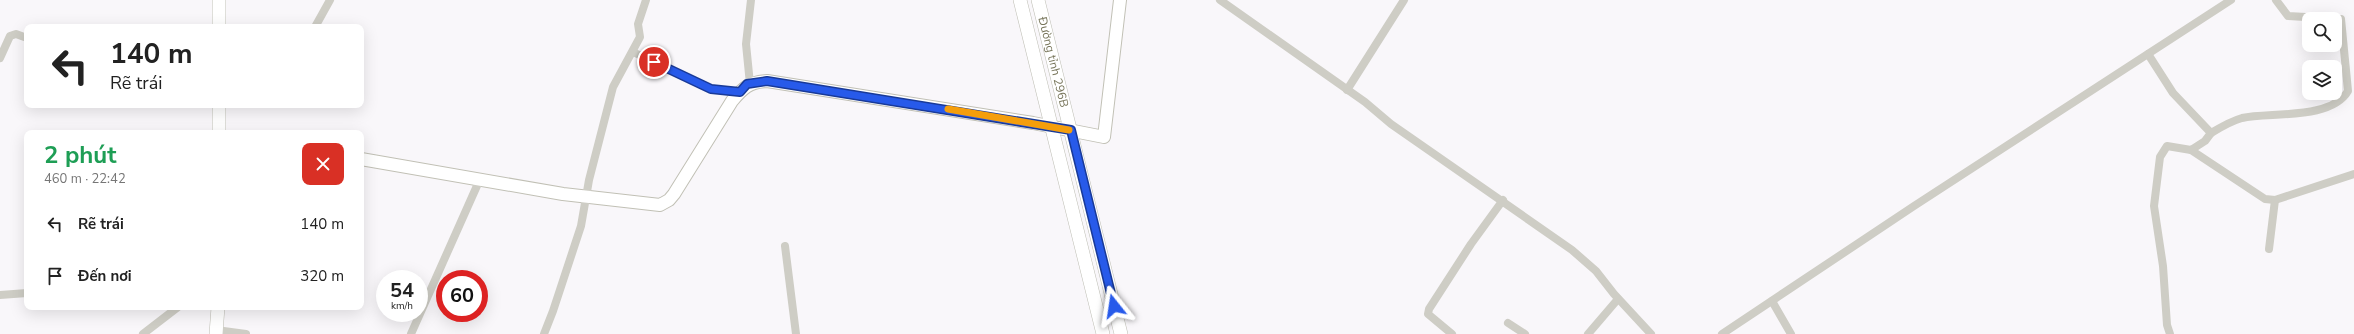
<!DOCTYPE html>
<html lang="vi">
<head>
<meta charset="utf-8">
<style>
  :root { --surface:#fff; --page:#f6f6f6; --text:#222; --muted:#767676 }
  body { margin:0; font-family:"Nunito Sans",sans-serif; background:var(--page); color:var(--text); height:100vh; display:flex; flex-direction:column; font-size:15px; white-space:nowrap }
  * { box-sizing:border-box; margin:0 }
  p { font-size:13px; color:var(--muted) }
  .icon { flex:none; width:22px; height:22px; fill:none; stroke:currentColor; stroke-width:2; stroke-linecap:round; stroke-linejoin:round }
  .map { position:relative; flex:1; overflow:hidden }
  .sheet { position:absolute; left:24px; top:130px; width:340px; height:180px; display:flex; flex-direction:column; background:var(--surface); border-radius:8px; box-shadow:0 4px 16px #0002 }
  .sheet>* { flex:none }
  .hud { position:absolute; left:24px; top:24px; width:340px; height:84px; border-radius:8px; box-shadow:0 4px 16px #0002; background:#fff; color:var(--text); overflow:hidden }
  .controls { position:absolute; left:2302px; top:12px; display:grid; gap:8px }
  .controls a { display:grid; place-items:center; width:40px; height:40px; border-radius:8px; background:var(--surface); box-shadow:0 4px 16px #0002; font-size:20px }
  .speed { position:absolute; left:376px; top:270px; display:flex; gap:8px; font-size:20px; font-weight:700; text-align:center }
  .speed>* { display:grid; place-content:center; width:52px; height:52px; border-radius:50%; background:var(--surface); box-shadow:0 4px 16px #0002; line-height:1 }
  .speed small { font-size:10px; font-weight:400 }
  .speed .limit { border:6px solid #d22; background:#fff; color:#111 }
  .pin { position:absolute; display:grid; place-items:center; width:34px; height:34px; color:#fff; margin:-17px; border:2px solid #fff; border-radius:50%; box-shadow:0 1px 4px #0007 }
  .me { position:absolute; width:44px; margin:-22px; rotate:345deg; stroke-linejoin:round; filter:drop-shadow(0 0 3px #0008) }
  .turn { display:flex; align-items:center; gap:14px; height:84px; padding:0 20px; font-size:18px }
  .turn .icon { width:52px; height:52px; stroke-width:2.5 }
  .turn b { display:block; font-size:28px; line-height:34px }
  .round { display:grid; place-items:center; flex:none; width:42px; height:42px; border-radius:8px; background:var(--page) }
  .headline { display:flex; align-items:center; justify-content:space-between; height:68px; padding:0 20px }
  h1 { font-size:24px; font-weight:700; line-height:30px; color:#1e9e55 }
  ul { padding:0; list-style:none }
  li { display:flex; align-items:center; gap:12px; height:52px; padding:0 20px }
  li div { flex:1 }
  li b { display:block; font-size:15px }
  li em { font-style:normal }
  .map>svg:first-child { display:block }
</style>
</head>
<body>
<div class="map">
<svg width="2354" height="334" viewBox="0 0 2354 334">
  <rect width="100%" height="100%" fill="#f9f7fa"/>
  <g fill="none" stroke-linecap="round" stroke-linejoin="round">
    <defs>
      <path id="secondary" d="M361,159L563,194L660,205L669,200L674,194L732,101C743,88 749,82 767,81L1033,123L1104,137L1120,0"/>
      <g id="primary">
        <polyline points="1020,0 1103,334"/>
        <path id="s1" d="M1038,0L1121,334"/>
        <polyline points="219,27 219,0"/>
        <polyline points="219,105 219,133"/>
        <polyline points="216,334 218,307"/>
      </g>
    </defs>
    <use href="#secondary" stroke="#c1c0b5" stroke-width="14"/>
    <use href="#primary" stroke="#bebeb4" stroke-width="14"/>
    <g stroke="#cecdc5" stroke-width="8">
      <polyline points="1220,0 1365,102 1391,124 1572,250 1596,271 1614,294 1651,334"/>
      <polyline points="315,27 330,0"/>
      <polyline points="633,52 711,89 740,92"/>
      <polyline points="2148,54 2173,93 2211,133 2205,141 2191,150 2167,146 2160,157 2154,206 2163,266 2167,325 2170,334"/>
      <polyline points="0,58 10,36 16,34 27,38"/>
      <polyline points="750,84 746,44 751,0"/>
      <polyline points="1347,90 1404,0"/>
      <path d="M2211,133C2221,127 2231,121 2242,118C2271,112 2331,120 2348,91L2341,19L2288,16L2276,0"/>
      <polyline points="2191,150 2265,199 2275,200 2354,174"/>
      <polyline points="785,246 796,334"/>
      <polyline points="2269,249 2275,200"/>
      <polyline points="0,295 27,293"/>
      <polyline points="1772,301 1791,334"/>
      <polyline points="1508,323 1525,334"/>
      <polyline points="216,330 246,334"/>
      <polyline points="143,334 178,307"/>
      <polyline points="411,334 480,179"/>
      <polyline points="544,334 553,311 581,226 589,180 613,87 640,37 638,24 646,0"/>
      <polyline points="1452,334 1428,314 1429,309 1471,244 1503,200"/>
      <polyline points="1588,334 1618,299"/>
      <polyline points="1722,334 1914,206 2231,0"/>
    </g>
    <use href="#secondary" stroke="#fff" stroke-width="12"/>
    <use href="#primary" stroke="#fff" stroke-width="13"/>
  </g>
  <g fill="none" stroke-linecap="round" stroke-linejoin="round">
    <defs>
      <polyline id="route" points="654,62 711,89 740,92 747,84 767,81 1071,130 1114,306"/>
    </defs>
    <use href="#route" stroke="#193a98" stroke-width="10"/>
    <use href="#route" stroke="#275aea" stroke-width="7"/>
    <polyline stroke="#f59e0b" stroke-width="7" points="948,109 1069,130"/>
  </g>
  <g text-anchor="middle" dominant-baseline="central" stroke-width="4" stroke-linejoin="round" paint-order="stroke">
    <g font-size="12" fill="#78765b" stroke="#fff">
      <text stroke="none"><textPath href="#s1" startOffset="64">Đường tỉnh 296B</textPath></text>
    </g>
  </g>
</svg>
<div class="controls">
<a><svg class="icon" aria-label="search" viewBox="0 0 24 24"><circle cx="10" cy="10" r="6"/><path d="M15 15l6 6"/></svg></a>
<a><svg class="icon" aria-label="layers" viewBox="0 0 24 24"><path d="M12 4l9 5-9 5-9-5zM3 14l9 5 9-5"/></svg></a>
</div>
<div class="speed"><div>54<small>km/h</small></div><div class="limit">60</div></div>
<div class="pin" style="left:654px;top:62px;background:#d93025"><svg class="icon" aria-label="arrive" viewBox="0 0 24 24"><path d="M6 21V4h12l-3 4 3 4H6"/></svg></div>
<svg class="me" style="left:1114px;top:306px" viewBox="-20 -20 40 40"><path d="M0-17L14 15 0 8-14 15z" fill="#275aea" stroke="#fff" stroke-width="4"/></svg>
<div class="hud">
<div class="turn"><svg class="icon" aria-label="left" viewBox="0 0 24 24"><path d="M17 20v-9H6M10 6l-5 5 5 5"/></svg><div><b>140 m</b>Rẽ trái</div></div>
</div>
<section class="sheet">
<div class="headline"><div><h1>2 phút</h1><p>460 m · 22:42</p></div><a class="round" style="background:#d93025;color:#fff"><svg class="icon" aria-label="close" viewBox="0 0 24 24"><path d="M6 6l12 12M18 6L6 18"/></svg></a></div>
<ul>
<li><svg class="icon" aria-label="left" viewBox="0 0 24 24"><path d="M17 20v-9H6M10 6l-5 5 5 5"/></svg><div><b>Rẽ trái</b></div><em>140 m</em></li>
<li><svg class="icon" aria-label="arrive" viewBox="0 0 24 24"><path d="M6 21V4h12l-3 4 3 4H6"/></svg><div><b>Đến nơi</b></div><em>320 m</em></li>
</ul>
</section>
</div>
</body>
</html>
